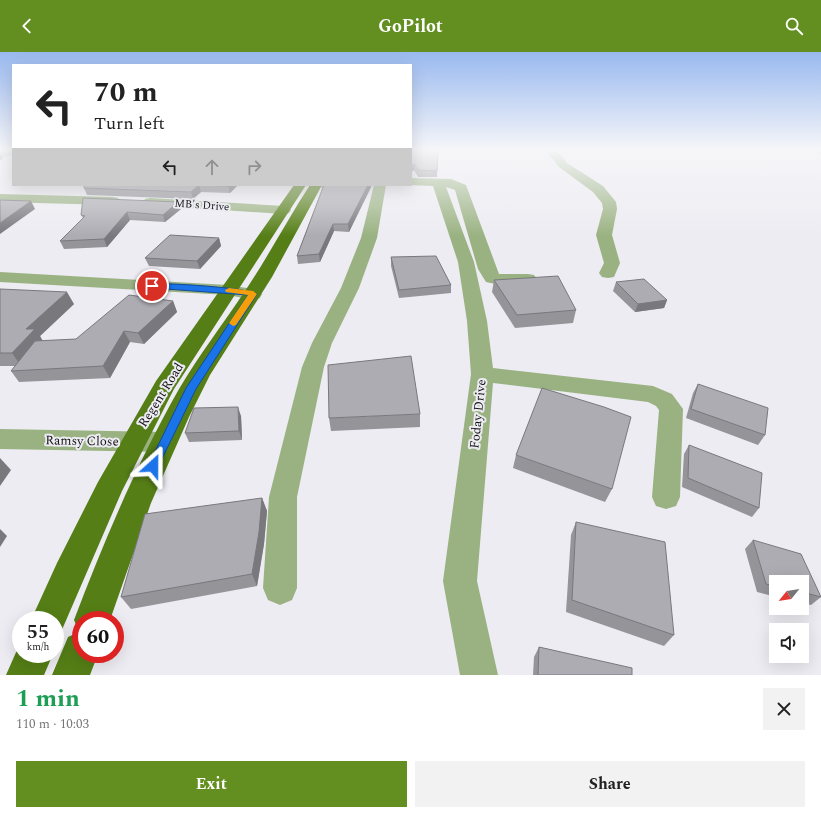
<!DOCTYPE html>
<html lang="en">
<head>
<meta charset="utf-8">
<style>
  :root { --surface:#fff; --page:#f2f2f2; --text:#222; --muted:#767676; --accent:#638f21 }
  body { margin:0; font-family:Spectral,serif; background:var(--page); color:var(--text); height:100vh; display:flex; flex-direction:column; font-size:15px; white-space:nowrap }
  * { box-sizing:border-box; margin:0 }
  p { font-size:13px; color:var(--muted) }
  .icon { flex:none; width:22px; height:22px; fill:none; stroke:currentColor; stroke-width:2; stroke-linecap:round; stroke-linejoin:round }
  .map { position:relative; height:623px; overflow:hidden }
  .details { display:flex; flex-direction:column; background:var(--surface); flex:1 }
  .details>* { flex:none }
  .banner { position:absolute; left:12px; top:12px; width:400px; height:122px; border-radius:0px; box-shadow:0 4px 16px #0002; background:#fff; color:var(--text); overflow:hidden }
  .needle { width:26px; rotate:240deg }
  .buttons { position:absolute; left:769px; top:523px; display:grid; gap:8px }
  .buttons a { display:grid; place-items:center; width:40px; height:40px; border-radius:0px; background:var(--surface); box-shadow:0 4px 16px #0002; font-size:20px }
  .speed { position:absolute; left:12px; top:559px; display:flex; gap:8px; font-size:20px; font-weight:700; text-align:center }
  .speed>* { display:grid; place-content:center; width:52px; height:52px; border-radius:50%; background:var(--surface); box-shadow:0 4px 16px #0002; line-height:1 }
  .speed small { font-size:10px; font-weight:400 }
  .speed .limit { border:6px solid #d22; background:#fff; color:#111 }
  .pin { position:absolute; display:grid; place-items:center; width:34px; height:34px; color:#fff; margin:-17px; border:2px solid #fff; border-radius:50%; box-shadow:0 1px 4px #0007 }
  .me { position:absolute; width:44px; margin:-22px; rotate:24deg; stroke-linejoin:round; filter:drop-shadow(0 0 3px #0008) }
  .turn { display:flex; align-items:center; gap:14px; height:84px; padding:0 16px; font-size:18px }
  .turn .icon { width:52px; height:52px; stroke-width:2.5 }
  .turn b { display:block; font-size:28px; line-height:34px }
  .lanes { display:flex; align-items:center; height:38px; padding:0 16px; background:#0003; justify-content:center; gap:20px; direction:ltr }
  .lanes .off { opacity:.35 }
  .round { display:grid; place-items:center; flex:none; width:42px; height:42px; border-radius:0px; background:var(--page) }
  .headline { display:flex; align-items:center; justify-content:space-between; height:68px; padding:0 16px }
  h1 { font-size:24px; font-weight:700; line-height:30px; color:#1e9e55 }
  .primary-button { display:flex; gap:8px; margin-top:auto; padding:8px 16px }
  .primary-button a { flex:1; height:46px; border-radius:0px; background:var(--accent); color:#fff; font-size:16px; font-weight:700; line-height:46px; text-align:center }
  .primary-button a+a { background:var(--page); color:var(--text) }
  header { display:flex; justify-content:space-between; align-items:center; height:52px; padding:0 16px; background:var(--accent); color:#fff; font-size:18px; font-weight:700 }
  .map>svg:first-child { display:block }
</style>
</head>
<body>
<header><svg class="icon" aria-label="back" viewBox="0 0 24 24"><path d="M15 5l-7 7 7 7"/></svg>GoPilot<svg class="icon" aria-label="search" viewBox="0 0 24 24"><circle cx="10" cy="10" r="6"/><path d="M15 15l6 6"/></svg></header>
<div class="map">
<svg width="821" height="623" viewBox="0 0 821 623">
  <rect width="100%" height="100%" fill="#ececf2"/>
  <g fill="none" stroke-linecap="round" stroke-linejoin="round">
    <g fill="#9ab282" fill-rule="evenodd">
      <polygon points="7,97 13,97 13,103 0,106 0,99"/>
      <polygon points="545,97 556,97 567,111 603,134 616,150 617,157 612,183 620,211 614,225 608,226 602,225 599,221 604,211 596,183 603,157 602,151 593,140 559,115"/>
      <polygon points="810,97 821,97 821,103"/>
      <path d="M411,126L451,127L466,133L499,222H528L534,223L537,227L534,231C519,235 501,234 486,230L478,217L455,138L446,135L474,210L487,269L493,316L653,334L672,342L683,357L680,445L676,454L666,457L656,454L652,445L659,358L656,354L648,350L493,331L477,529L498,623H460L443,529L471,322L467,269L458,210L433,134L408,133H411Z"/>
      <polygon points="374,133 386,133 377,186 359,236 332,291 324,315 297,445 297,536 292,548 280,553 268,548 263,536 269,445 302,315 312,291 341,236 361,186"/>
      <polygon points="0,142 113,145 118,146 120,149 118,152 113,153 0,150"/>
      <polygon points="150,146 284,154 289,155 291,158 289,161 284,162 145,153 143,150 145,147"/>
      <polygon points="0,220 228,233 260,238 262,242 260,246 253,248 228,243 0,230"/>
      <polygon points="0,377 164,380 173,383 177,390 173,397 164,400 0,397"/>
    </g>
    <g fill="#557e16" fill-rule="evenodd">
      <polygon points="294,133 306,133 174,337 122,439 61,580 55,583 55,568 31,568 57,511 98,430 156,329"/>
      <path d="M310,133H322L272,225L210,323L189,365L151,451L110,568H81V602H98L90,623H52L68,585L79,580L74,568C104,489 137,411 179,337C199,303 223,272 245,239C268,205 287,168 310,133Z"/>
      <polygon points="21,589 21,602 53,602 44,623 6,623"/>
    </g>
  </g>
  <g fill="#949499">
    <polygon points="411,97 438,97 437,125 418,125 414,118 411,120"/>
    <polygon points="84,133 238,133 230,141 201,140 193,147 87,143 84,136"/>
    <polygon points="321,133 372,133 349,180 334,179 320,210 298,212 297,204 322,137"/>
    <polygon points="181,157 165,170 130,168 107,195 64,197 60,189 83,166 81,163"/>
    <polygon points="219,186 221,194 200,217 149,214 145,206"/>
    <polygon points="391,205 451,233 451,241 399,246 391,214"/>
    <polygon points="494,228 576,258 573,271 515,276 492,240"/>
    <polygon points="616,230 667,248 664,256 635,260 613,239"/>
    <polygon points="0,237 74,252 40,284 43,289 76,287 173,249 177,260 144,292 130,290 110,326 19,330 11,319 15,314 0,314"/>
    <polygon points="698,332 765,383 758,393 686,366 693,341"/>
    <polygon points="420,362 420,375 331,379 329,366"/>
    <polygon points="241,364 242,388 189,390 185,381"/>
    <polygon points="689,393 759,456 752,465 682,435 684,402"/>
    <polygon points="516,403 612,437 605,450 513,416"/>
    <polygon points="262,446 267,459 264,492 257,534 131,557 121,545"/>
    <polygon points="576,470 674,583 664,594 566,560 571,483"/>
    <polygon points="753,488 821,545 811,553 802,551 802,530 776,530 776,545 757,540 745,497"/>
    <polygon points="539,595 632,623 533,623 534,605"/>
  </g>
  <g fill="#78787d">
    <polygon points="0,101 3,107 0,108"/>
    <polygon points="414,112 414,118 411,120 411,113"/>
    <polygon points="199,133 201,140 193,147 191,140"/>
    <polygon points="230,133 238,133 230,141 228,134"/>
    <polygon points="368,133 372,133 349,180 348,172"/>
    <polygon points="31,149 35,157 0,182 0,171"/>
    <polygon points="178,150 181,157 165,170 163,163"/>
    <polygon points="127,160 130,168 107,195 104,187"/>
    <polygon points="333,172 334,179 320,210 319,202"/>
    <polygon points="219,186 221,194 200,217 197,209"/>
    <polygon points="67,240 74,252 40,284 43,290 21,314 12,301 26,277"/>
    <polygon points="667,248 664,256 635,260 638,252"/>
    <polygon points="173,249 177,260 144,292 138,281"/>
    <polygon points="124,279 130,290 110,326 103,314"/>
    <polygon points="238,355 241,364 242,388 239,379"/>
    <polygon points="0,406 11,418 0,434"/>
    <polygon points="262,446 267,459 264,492 257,534 252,522"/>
    <polygon points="0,477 7,484 0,495"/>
  </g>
  <g fill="#acacb2" stroke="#78787d">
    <polygon points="411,97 438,97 437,119 418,118 414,112 411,113"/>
    <polygon points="84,133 230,133 228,134 199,133 191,140 84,136"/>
    <polygon points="324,133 368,133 348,172 333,172 319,202 297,204"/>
    <polygon points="83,146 178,150 163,163 127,160 104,187 60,189 85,164 81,163"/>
    <polygon points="0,148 31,149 0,171"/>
    <polygon points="170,183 219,186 197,209 145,206"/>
    <polygon points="436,204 451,233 399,238 391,205"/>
    <polygon points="558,224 576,258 517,263 494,228"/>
    <polygon points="644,227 667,248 638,252 616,230"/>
    <polygon points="0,237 67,240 26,277 35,277 12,301 0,301"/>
    <polygon points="129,243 173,249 138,281 124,279 103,314 11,319 35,289 76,287"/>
    <polygon points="411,304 420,362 329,366 328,313"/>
    <polygon points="698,332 768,356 765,383 691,357"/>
    <polygon points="542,336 604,355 631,365 612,437 516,403"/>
    <polygon points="238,355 239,379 185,381 194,356"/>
    <polygon points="689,393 762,421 759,456 688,426"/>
    <polygon points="262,446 259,480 252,522 121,545 145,462"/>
    <polygon points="576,470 665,490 674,583 572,548"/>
    <polygon points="753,488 801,502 821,545 802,540 802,530 776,530 776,534 766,532"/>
    <polygon points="539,595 632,616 632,623 538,623"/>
  </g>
  <linearGradient id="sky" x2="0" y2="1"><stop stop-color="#99b9ef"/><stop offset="0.53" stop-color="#f6f6f9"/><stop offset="1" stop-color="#f6f6f9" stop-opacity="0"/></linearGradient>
  <rect width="821" height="184" fill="url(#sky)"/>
  <path fill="#1a73e8" stroke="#114b97" d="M149,232C161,230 251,236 257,242L196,337L157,417L153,418L149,417L148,414L186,336L248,243L152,236L148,234Z"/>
  <polygon fill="#f59e0b" points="229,236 253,239 257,242 236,273 233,274 229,271 248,243 226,240 225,238"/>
  <g text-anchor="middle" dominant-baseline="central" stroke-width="4" stroke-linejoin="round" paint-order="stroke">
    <g font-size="11" fill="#141416" stroke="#ececf2">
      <text transform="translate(202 153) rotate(4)">MB's Drive</text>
    </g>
    <g font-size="13" fill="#141416" stroke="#ececf2">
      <text transform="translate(161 343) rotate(-58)">Regent Road</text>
      <text transform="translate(478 362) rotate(-84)">Foday Drive</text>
      <text transform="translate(82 389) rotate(1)">Ramsy Close</text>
    </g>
  </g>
</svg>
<div class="buttons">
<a><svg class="needle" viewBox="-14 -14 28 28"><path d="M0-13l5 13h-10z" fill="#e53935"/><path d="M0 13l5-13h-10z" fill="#767676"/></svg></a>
<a><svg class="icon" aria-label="sound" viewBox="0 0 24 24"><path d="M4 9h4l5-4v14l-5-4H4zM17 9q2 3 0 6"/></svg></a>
</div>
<div class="speed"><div>55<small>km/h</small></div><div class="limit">60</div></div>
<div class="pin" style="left:152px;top:234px;background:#d93025"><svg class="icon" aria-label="arrive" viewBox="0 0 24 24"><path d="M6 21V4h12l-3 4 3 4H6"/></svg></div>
<svg class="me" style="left:153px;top:414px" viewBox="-20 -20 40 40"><path d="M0-17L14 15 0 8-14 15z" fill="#1a73e8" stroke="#fff" stroke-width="4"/></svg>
<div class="banner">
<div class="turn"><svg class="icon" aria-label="left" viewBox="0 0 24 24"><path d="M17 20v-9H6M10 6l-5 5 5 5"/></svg><div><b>70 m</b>Turn left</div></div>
<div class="lanes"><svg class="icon" aria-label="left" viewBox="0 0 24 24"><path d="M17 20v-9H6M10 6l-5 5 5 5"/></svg><svg class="icon off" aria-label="ahead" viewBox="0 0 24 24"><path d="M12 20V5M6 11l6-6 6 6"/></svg><svg class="icon off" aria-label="right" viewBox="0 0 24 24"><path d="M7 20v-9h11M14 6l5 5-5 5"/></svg></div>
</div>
</div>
<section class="details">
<div class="headline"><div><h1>1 min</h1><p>110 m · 10:03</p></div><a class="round"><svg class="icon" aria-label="close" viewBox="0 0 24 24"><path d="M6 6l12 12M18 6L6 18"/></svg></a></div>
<div class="primary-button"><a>Exit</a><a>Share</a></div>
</section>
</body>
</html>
